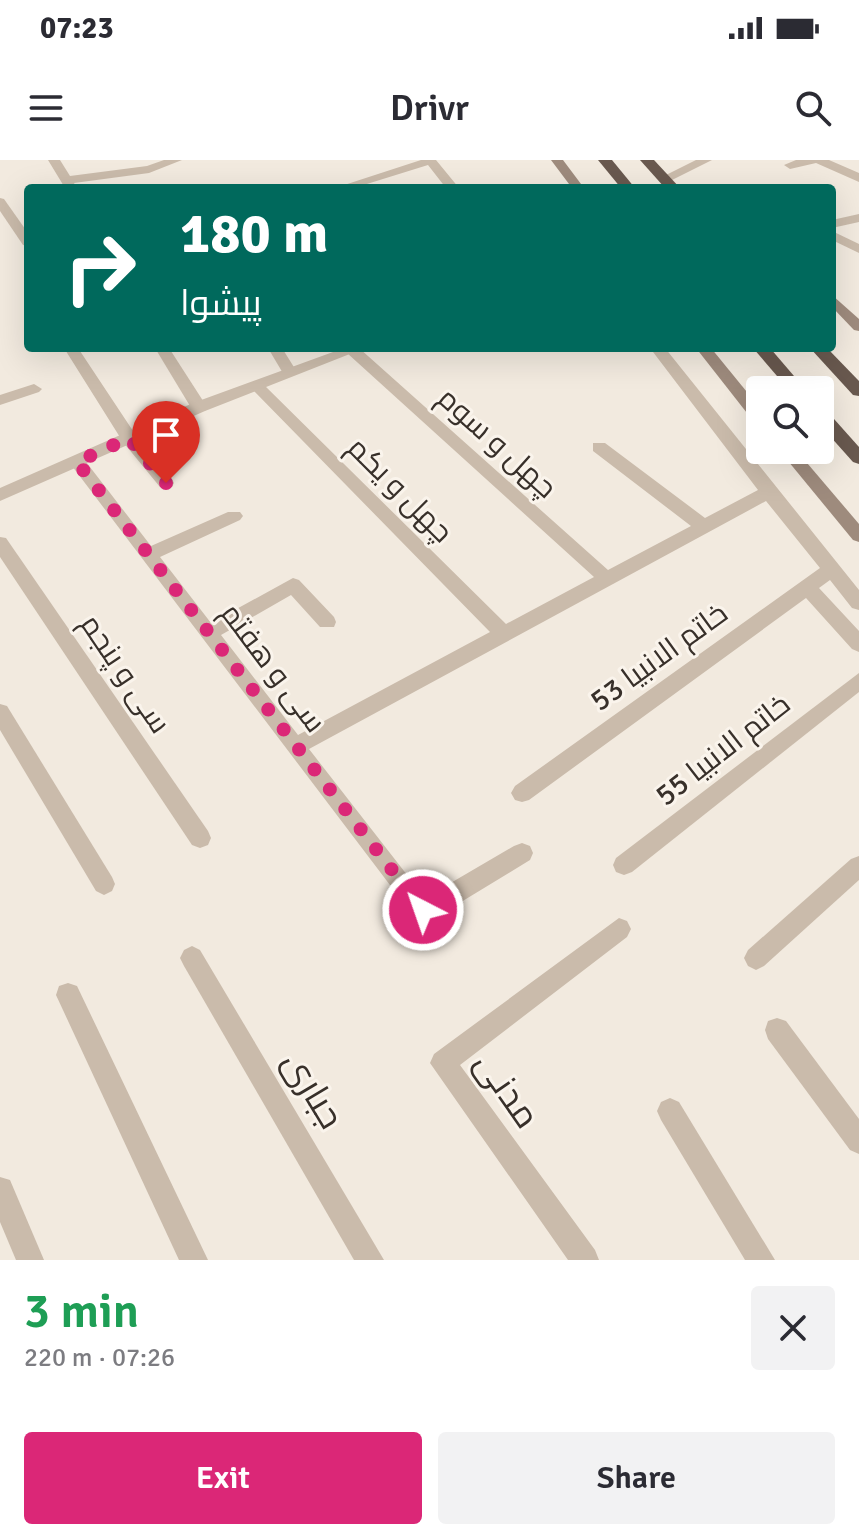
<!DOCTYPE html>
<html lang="en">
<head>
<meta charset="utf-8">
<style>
  :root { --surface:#fff; --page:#f2f2f3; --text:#2b2b33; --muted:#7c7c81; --accent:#db2777 }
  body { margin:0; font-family:Signika,Cairo,sans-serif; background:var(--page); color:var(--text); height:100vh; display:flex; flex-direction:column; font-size:30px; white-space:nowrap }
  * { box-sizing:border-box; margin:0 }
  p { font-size:26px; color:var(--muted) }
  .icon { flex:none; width:44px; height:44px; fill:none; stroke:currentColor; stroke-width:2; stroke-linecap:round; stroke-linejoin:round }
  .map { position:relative; height:1100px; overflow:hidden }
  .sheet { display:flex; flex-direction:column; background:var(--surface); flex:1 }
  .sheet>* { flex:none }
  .banner { position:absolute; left:24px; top:24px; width:812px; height:168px; border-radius:8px; box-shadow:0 8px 32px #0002; background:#00695c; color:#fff; overflow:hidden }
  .buttons { position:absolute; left:746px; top:216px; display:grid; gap:16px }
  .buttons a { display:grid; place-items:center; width:88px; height:88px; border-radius:8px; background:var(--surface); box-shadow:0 8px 32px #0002; font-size:40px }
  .pin { position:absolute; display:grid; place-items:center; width:68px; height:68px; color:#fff; margin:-82px -34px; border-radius:50% 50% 50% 0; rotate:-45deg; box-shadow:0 0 8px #0007 }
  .pin .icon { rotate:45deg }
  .me { position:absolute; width:88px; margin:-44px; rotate:319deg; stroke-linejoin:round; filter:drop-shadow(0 0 6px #0008) }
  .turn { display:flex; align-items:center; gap:28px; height:168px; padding:0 24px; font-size:36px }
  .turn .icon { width:104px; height:104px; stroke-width:2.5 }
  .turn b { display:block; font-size:56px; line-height:68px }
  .round { display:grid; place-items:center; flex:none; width:84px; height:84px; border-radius:8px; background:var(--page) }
  .summary { display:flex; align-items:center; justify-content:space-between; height:136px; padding:0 24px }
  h1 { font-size:48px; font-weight:600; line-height:60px; color:#1e9e55 }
  .button { display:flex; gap:16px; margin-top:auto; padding:16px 24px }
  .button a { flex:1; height:92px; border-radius:8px; background:var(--accent); color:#fff; font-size:32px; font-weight:600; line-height:92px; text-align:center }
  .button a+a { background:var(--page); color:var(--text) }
  .status { display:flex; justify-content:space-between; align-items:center; height:56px; padding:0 40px; background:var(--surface); direction:ltr }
  .status svg { height:22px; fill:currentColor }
  header { display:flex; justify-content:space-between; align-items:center; height:104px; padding:0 24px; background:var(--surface); font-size:36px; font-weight:600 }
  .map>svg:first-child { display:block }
</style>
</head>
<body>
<div class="status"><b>07:23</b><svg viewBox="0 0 49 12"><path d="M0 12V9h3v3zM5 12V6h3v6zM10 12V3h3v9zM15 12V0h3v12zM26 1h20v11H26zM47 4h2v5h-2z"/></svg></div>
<header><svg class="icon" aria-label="menu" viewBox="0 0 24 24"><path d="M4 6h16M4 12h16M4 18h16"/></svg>Drivr<svg class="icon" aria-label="search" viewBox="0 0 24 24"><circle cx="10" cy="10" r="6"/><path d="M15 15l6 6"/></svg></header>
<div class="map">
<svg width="859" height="1100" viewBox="0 0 859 1100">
  <rect width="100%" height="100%" fill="#f2eadf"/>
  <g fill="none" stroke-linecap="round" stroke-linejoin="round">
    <g fill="#cabbab" fill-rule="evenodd">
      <polygon points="48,0 60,0 70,16 147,6 164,0 182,0 149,13 74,23 77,28 65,28"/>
      <polygon points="421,0 436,0 459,28 446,28 428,5 354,28 335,28"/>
      <polygon points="696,0 712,0 668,22 658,19"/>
      <polygon points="796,0 829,0 859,13 859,22 816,3 790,9 784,5"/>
      <polygon points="0,38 4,39 28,73 28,86 23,85 0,51"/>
      <polygon points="832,71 859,84 859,93 832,80"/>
      <polygon points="64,188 78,188 135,274 172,319 174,323 172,327 160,327 123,282"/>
      <polygon points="155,188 169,188 207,247 205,251 193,251"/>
      <polygon points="268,188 282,188 297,212 294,215 284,215"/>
      <polygon points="346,188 359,188 608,410 691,366 593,291 593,283 605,283 705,358 758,330 650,188 665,188 859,430 859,450 852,448 830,420 819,428 859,471 859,492 852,489 806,438 529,640 522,642 515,640 511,633 515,626 820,408 766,341 309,589 425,738 514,686 522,683 530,686 533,693 530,700 438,756 423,761 415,758 69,302 77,296 83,298 151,386 228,352 240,352 243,356 240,360 160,397 211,463 293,418 299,420 334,457 336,462 334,467 320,467 291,435 221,475 298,575 490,472 252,229 252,223 262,223 506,464 594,417 347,193"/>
      <polygon points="34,224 42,229 39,232 0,245 0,235"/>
      <polygon points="0,377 6,378 208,671 211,678 208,685 200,688 192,685 0,397"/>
      <polygon points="859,513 859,532 632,712 624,715 616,712 613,705 616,698"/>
      <polygon points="0,544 7,546 112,717 115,724 112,731 104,735 96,731 0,570"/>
      <polygon points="859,696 859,720 764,806 756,810 748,806 744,798 748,790 851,699"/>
      <polygon points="619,758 627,761 631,769 627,777 460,905 595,1090 599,1100 568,1100 430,903 434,894"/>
      <polygon points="192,786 200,790 384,1100 354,1100 184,806 180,798 184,790"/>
      <polygon points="68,823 77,826 208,1100 179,1100 56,835 59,826"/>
      <polygon points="777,858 786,861 859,959 859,994 850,990 768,879 765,870 768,861"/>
      <polygon points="670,938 679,942 775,1100 745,1100 661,960 657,951 661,942"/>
      <polygon points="0,1017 10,1020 44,1100 16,1100 0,1062"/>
    </g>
    <g fill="#cabbab" fill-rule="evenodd">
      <polygon points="859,54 859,62 832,68 832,60"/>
      <polygon points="344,188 365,188 205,251 0,341 0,328 193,243"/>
    </g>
    <g fill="#9e8b7d" fill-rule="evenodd">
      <polygon points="551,0 563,0 584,28 572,28"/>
      <polygon points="832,135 859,159 859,171 854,170 832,147"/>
      <polygon points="696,188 711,188 760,248 760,263 754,262"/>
      <polygon points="779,290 796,290 859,364 859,382 853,380"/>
    </g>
    <g fill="#69594f" fill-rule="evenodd">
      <polygon points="598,0 612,0 635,28 621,28"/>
      <polygon points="640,0 654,0 680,28 665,28"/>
      <polygon points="753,188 770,188 806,230 789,230"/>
      <polygon points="810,188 827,188 859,221 859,236 853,235"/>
      <polygon points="820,248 826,250 859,287 859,304 853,302 820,265"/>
    </g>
  </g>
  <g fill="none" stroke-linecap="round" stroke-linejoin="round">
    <polyline stroke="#db2777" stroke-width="14" stroke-dasharray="0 25.2" points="166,323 129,278 77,302 423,750"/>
  </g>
  <g text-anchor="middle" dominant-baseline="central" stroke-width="6" stroke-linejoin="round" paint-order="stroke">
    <g font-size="30" fill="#38302a" stroke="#faf4ec">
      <text transform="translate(497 283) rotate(42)">چهل و سوم</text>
      <text transform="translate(400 330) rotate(45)">چهل و یکم</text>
      <text transform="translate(659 497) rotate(-36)">خاتم الانبیا 53</text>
      <text transform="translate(273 508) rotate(53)">سی و هفتم</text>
      <text transform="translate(125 514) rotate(56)">سی و پنجم</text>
      <text transform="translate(723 590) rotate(-38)">خاتم الانبیا 55</text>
    </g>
    <g font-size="36" fill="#38302a" stroke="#faf4ec">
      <text transform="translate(313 930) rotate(59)">جباری</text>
      <text transform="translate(507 930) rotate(55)">مدنی</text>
    </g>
  </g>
</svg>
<div class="buttons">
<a><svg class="icon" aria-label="search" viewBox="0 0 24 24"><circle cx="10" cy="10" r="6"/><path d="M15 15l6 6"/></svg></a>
</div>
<div class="pin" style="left:166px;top:323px;background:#d93025"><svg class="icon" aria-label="arrive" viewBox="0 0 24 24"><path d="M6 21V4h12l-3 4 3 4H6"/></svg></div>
<svg class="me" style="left:423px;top:750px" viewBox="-20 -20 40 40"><circle r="17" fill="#db2777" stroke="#fff" stroke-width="3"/><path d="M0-11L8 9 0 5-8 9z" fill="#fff"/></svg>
<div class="banner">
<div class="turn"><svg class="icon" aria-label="right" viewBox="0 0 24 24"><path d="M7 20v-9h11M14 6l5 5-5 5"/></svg><div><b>180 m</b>پیشوا</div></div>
</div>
</div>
<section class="sheet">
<div class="summary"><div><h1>3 min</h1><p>220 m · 07:26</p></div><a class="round"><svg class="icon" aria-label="close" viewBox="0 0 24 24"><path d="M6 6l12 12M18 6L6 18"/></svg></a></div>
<div class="button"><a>Exit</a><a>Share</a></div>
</section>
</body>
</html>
